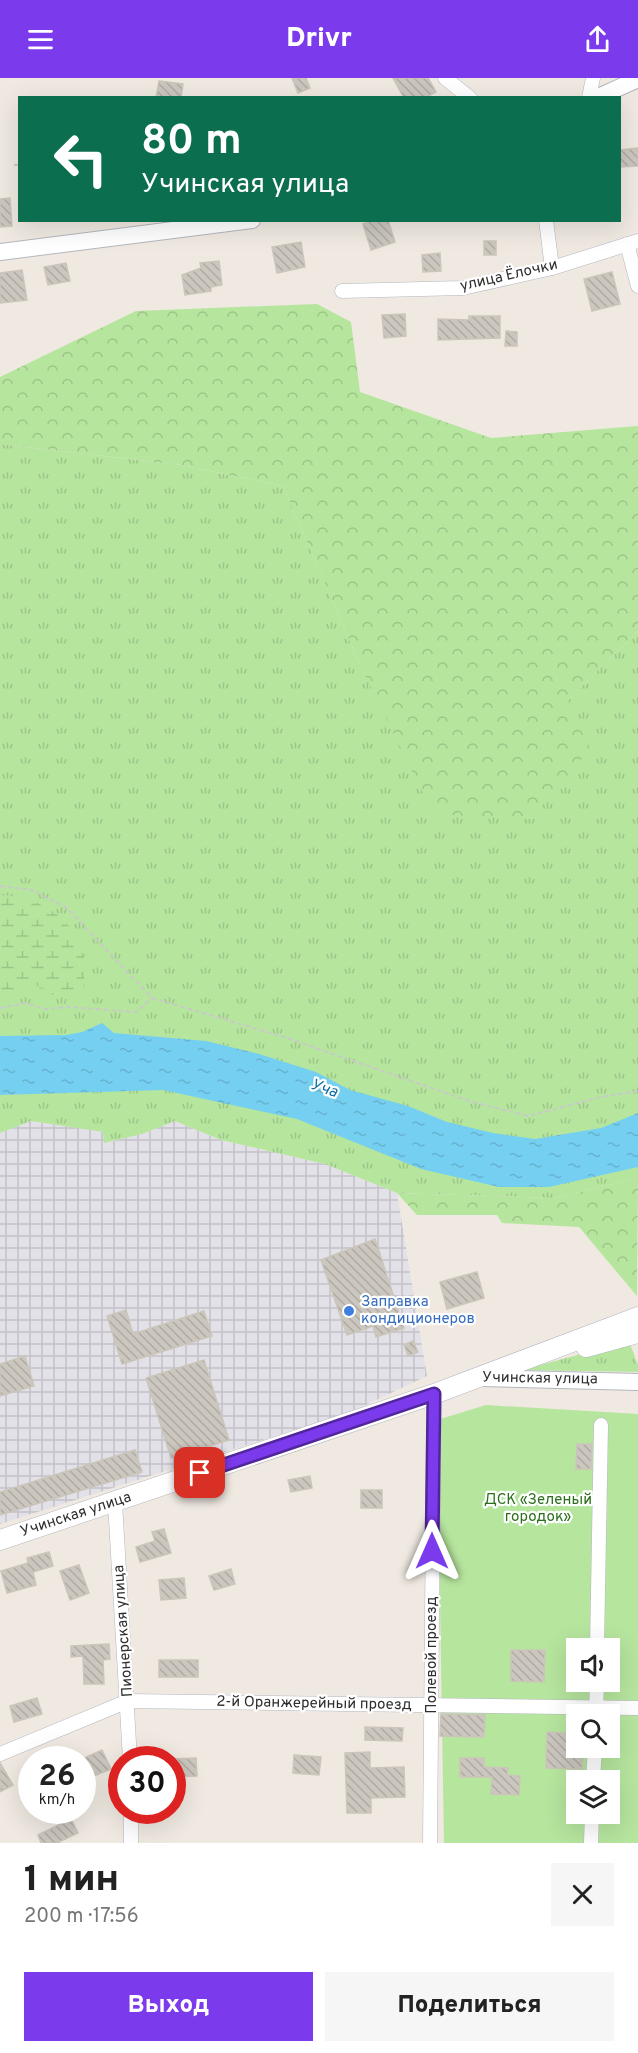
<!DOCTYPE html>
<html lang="ru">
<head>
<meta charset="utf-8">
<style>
  :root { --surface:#fff; --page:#f6f6f6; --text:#222; --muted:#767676; --accent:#7c3aed }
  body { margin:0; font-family:Overpass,sans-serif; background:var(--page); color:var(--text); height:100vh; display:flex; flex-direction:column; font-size:22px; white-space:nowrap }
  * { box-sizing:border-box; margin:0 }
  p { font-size:20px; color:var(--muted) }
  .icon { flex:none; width:33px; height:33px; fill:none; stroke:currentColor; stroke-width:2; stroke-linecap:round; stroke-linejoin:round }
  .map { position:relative; height:1765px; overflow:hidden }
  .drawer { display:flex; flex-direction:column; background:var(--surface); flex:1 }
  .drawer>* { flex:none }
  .banner { position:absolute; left:18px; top:18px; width:603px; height:126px; border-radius:0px; box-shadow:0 6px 24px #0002; background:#0b6e4f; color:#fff; overflow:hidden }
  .tools { position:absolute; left:566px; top:1560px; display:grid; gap:12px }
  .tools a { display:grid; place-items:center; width:54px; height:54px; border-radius:0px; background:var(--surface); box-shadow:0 6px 24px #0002; font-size:30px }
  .speed { position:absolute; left:18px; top:1668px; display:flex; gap:12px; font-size:30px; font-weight:700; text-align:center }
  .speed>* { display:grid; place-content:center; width:78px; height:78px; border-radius:50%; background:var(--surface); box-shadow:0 6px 24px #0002; line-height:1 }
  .speed small { font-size:15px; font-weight:400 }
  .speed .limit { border:9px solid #d22; background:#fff; color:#111 }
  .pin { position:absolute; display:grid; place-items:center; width:51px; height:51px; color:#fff; margin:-26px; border-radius:12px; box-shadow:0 3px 9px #0006 }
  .me { position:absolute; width:66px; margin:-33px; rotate:0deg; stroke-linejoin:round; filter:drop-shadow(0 0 4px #0008) }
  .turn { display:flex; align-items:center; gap:21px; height:126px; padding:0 24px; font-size:27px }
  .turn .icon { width:78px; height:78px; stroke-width:2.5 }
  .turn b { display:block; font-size:42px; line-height:51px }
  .round { display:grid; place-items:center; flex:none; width:63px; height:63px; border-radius:0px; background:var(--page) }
  .overview { display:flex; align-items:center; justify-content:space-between; height:102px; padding:0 24px }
  h1 { font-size:36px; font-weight:800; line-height:45px }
  .action { display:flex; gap:12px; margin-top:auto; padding:12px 24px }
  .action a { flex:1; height:69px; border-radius:0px; background:var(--accent); color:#fff; font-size:24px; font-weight:800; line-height:69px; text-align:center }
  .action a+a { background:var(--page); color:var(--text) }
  header { display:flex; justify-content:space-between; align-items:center; height:78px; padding:0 24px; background:var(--accent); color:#fff; font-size:27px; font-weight:800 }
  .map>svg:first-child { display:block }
</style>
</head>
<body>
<header><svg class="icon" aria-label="menu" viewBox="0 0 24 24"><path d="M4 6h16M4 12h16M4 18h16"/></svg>Drivr<svg class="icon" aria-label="share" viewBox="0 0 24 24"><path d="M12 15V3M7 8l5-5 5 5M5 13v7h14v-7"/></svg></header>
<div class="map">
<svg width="638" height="1765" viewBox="0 0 638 1765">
  <defs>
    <pattern id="industrial-grid" width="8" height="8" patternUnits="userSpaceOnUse" patternTransform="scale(1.5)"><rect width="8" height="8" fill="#e3e1e8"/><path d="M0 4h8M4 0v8" fill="none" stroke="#c3c1c7"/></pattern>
    <pattern id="grass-tufts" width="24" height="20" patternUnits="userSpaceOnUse" patternTransform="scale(1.5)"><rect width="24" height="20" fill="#b6e59e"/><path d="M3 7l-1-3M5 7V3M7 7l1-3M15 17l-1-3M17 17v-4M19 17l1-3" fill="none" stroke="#9dc588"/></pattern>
    <pattern id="forest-crowns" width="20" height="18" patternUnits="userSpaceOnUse" patternTransform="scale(1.5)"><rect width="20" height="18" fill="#b6e59e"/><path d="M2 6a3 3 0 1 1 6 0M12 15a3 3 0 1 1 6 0" fill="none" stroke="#9dc588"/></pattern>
    <pattern id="wetland-marsh" width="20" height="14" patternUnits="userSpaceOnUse" patternTransform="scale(1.5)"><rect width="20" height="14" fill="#b6e59e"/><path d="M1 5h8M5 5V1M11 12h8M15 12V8" fill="none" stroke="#9dc588"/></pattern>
    <pattern id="water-ripples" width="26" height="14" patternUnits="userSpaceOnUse" patternTransform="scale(1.5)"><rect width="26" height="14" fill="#75cff0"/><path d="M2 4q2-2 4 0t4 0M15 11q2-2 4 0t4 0" fill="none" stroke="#66b2ce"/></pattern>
    <pattern id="building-back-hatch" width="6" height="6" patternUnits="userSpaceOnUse" patternTransform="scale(1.5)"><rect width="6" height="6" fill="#cbc7bf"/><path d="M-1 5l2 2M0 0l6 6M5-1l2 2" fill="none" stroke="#afaba4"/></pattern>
  </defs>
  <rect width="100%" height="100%" fill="#efe9e1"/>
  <polygon fill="url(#industrial-grid)" points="31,1043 104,1054 104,1065 142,1056 175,1043 221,1062 325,1086 397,1115 427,1298 353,1333 0,1446 0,1055"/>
  <g fill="url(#grass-tufts)">
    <polygon points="0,366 181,387 283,408 361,589 568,622 638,553 638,1100 554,1120 397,1115 325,1086 221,1062 175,1043 142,1056 104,1065 103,1054 31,1043 0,1055"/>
    <polygon points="629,1263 638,1287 638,1294 522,1292"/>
  </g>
  <g fill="url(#forest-crowns)">
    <polygon points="317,226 351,244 360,314 491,360 638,348 638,553 568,622 590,671 531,741 433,736 361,589 283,408 181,387 0,366 0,299 136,233"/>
    <polygon points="638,1100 637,1218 579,1149 502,1145 497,1137 417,1137 397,1115 554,1120"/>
  </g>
  <path fill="url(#wetland-marsh)" d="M5,817C16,819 28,821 37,825C75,841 90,874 83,913L55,918L34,906L0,927V818Z"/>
  <path fill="#b6e59e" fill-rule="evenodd" d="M486,1327L638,1336V1765H444L437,1342ZM576,1570H609V1604H576ZM576,1636H609V1670H576ZM576,1702H609V1736H576Z"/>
  <polygon fill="url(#water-ripples)" points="102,945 114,955 206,963 259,976 316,994 350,1012 408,1028 447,1044 493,1055 535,1061 601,1050 638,1035 638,1089 549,1109 499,1109 421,1091 297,1041 163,1012 0,1017 0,958 66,957 82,954"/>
  <g fill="url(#building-back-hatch)" stroke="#cbc5ba" stroke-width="1.5">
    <polygon points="292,0 306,0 310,10 298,15"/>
    <polygon points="393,0 428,0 436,14 425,20 404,20"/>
    <polygon points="159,3 183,6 181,20 156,20"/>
    <polygon points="638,70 638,88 620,89 620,72"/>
    <polygon points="10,120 12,148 0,149 0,121"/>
    <polygon points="373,142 388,142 395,164 371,172 363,146"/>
    <rect x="484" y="163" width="12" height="14"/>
    <polygon points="301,164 305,189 277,195 272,169"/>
    <polygon points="440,175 441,193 423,194 422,177"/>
    <polygon points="219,183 222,207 211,209 211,213 185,217 182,197 201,190 200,185"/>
    <polygon points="66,185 70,203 48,207 44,189"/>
    <polygon points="22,192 27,222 0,225 0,195"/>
    <polygon points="612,194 620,226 592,233 584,201"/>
    <polygon points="405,236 406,258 384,260 382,237"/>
    <polygon points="469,238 500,238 500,260 438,262 438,241 469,242"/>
    <polygon points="506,253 517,254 517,268 505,268"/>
    <polygon points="375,1161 404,1250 376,1259 373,1248 347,1257 321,1182"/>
    <polygon points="477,1194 484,1220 447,1231 440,1204"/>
    <polygon points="126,1232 133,1256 204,1233 212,1258 122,1286 107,1238"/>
    <polygon points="413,1263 418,1274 408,1278 404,1267"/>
    <polygon points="25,1278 34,1308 0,1318 0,1286"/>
    <polygon points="204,1282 229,1362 171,1380 146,1300"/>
    <polygon points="577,1366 592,1366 591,1391 576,1391"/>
    <polygon points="135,1372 142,1394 0,1437 0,1414"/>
    <polygon points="310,1398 312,1410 291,1414 288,1402"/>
    <rect x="361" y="1412" width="21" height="18"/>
    <polygon points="164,1451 171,1475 140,1484 136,1469 155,1463 152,1454"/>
    <polygon points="49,1474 53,1488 33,1494 36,1507 7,1515 1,1493 28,1485 27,1480"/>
    <polygon points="79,1487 89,1515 70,1522 60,1493"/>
    <polygon points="231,1491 235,1506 214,1512 209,1498"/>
    <polygon points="184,1500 186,1520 161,1522 159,1502"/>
    <polygon points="109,1566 110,1581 103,1582 104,1606 84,1606 83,1578 71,1579 71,1568"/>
    <polygon points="511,1572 545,1572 544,1604 511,1603"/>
    <rect x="159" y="1582" width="39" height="17"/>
    <polygon points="37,1620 42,1636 14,1644 10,1628"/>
    <polygon points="441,1636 485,1637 484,1659 440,1658"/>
    <polygon points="365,1649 403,1650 402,1663 365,1662"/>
    <polygon points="547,1654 576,1656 576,1670 583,1670 582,1691 546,1690"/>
    <polygon points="102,1672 111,1691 86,1701 82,1693 82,1681"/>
    <polygon points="370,1674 370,1690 404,1689 405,1719 371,1720 371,1735 347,1735 345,1675"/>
    <polygon points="294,1677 321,1679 319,1697 293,1695"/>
    <polygon points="196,1680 197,1698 172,1699 172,1681"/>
    <polygon points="460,1680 484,1680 484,1689 508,1690 507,1697 520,1698 519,1717 491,1716 492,1699 460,1699"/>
    <polygon points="0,1685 13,1707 0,1714"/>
    <polygon points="71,1741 78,1755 57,1765 41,1765 38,1757"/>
  </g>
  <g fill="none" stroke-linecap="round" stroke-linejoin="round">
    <defs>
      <g id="minor">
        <polyline points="445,0 470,20"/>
        <polyline points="589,20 593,0"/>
        <polyline points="546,142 552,190"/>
        <polyline points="627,166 638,208"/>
        <polyline points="342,213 463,210 552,190 638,163"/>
        <polyline points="115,1424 130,1682"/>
        <polyline points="597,1570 601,1347"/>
        <polyline points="596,1636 597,1604"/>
        <polyline points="0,1676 128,1623 638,1630"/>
        <polyline points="593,1702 595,1670"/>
        <polyline points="131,1732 131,1765"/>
        <polyline points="430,1765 434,1316"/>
        <polyline points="591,1765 592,1736"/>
      </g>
      <g id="tertiary">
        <polyline points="596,20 638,1"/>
        <polyline points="0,174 252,142"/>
        <polyline points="483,1300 638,1304"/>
      </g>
      <g id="secondary">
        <polyline points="586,1269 638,1255"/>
        <polyline points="0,1462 434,1316 638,1239"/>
      </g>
    </defs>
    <use href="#minor" stroke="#b4b7c1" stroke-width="15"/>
    <use href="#tertiary" stroke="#b4b7c1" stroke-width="18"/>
    <use href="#secondary" stroke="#b4b7c1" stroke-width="21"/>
    <g stroke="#c9c9c9" stroke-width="2" stroke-dasharray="4.5 3" stroke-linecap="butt">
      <polyline points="14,87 20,87"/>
      <polyline points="0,808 32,812 67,830 152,920 284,959 469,1023 528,1038 601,1019 638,1013"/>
      <polyline points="0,930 26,925 44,931 69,929 136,934 152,920"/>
    </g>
    <use href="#minor" stroke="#fff" stroke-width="14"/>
    <use href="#tertiary" stroke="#fff" stroke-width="16"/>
    <use href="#secondary" stroke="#fff" stroke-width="20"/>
  </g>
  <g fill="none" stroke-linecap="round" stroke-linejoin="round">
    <defs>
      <polyline id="route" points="200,1395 434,1316 432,1473"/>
    </defs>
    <use href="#route" stroke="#51269a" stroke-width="15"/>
    <use href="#route" stroke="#7c3aed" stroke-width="10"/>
  </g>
  <circle fill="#3f7fe0" stroke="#fff" stroke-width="2" cx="349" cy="1233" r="6"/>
  <g text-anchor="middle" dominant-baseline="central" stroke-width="4.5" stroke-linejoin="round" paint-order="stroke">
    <g font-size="15" fill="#2e2e2e" stroke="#fff">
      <text transform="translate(509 198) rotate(-13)">улица Ёлочки</text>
      <text transform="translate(540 1301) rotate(1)">Учинская улица</text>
      <text transform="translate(76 1437) rotate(-18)">Учинская улица</text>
      <text transform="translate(124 1553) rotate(-94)">Пионерская улица</text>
      <text transform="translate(432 1577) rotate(-90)">Полевой проезд</text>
      <text transform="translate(314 1626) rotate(1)">2-й Оранжерейный проезд</text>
    </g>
    <g font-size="15" fill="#366cbe" stroke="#fff" text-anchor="start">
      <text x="361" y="1224">Заправка<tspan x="361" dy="17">кондиционеров</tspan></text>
    </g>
    <g font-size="15" fill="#2c6e1b" stroke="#fff">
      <text x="538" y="1422">ДСК «Зеленый<tspan x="538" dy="17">городок»</tspan></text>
    </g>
    <g font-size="16" font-style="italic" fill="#0d6fa3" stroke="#fff">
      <text transform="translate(324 1011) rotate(19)">Уча</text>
    </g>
  </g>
</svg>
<div class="tools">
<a><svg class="icon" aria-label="sound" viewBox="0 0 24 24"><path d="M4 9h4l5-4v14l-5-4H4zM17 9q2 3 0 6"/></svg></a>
<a><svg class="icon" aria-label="search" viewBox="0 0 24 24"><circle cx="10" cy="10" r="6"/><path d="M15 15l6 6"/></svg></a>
<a><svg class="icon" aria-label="layers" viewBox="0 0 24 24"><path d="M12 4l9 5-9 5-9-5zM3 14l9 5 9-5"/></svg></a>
</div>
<div class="speed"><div>26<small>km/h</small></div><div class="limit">30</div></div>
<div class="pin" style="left:200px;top:1395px;background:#d93025"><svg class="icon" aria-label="arrive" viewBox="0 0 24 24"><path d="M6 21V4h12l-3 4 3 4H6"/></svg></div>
<svg class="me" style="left:432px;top:1473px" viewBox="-20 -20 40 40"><path d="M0-17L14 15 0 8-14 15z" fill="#7c3aed" stroke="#fff" stroke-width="4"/></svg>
<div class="banner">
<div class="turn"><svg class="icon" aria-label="left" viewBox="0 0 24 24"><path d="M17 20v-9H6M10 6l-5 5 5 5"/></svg><div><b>80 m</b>Учинская улица</div></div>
</div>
</div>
<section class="drawer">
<div class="overview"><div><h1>1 мин</h1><p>200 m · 17:56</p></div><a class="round"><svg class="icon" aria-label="close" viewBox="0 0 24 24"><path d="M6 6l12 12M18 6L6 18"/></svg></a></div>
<div class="action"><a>Выход</a><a>Поделиться</a></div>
</section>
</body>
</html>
